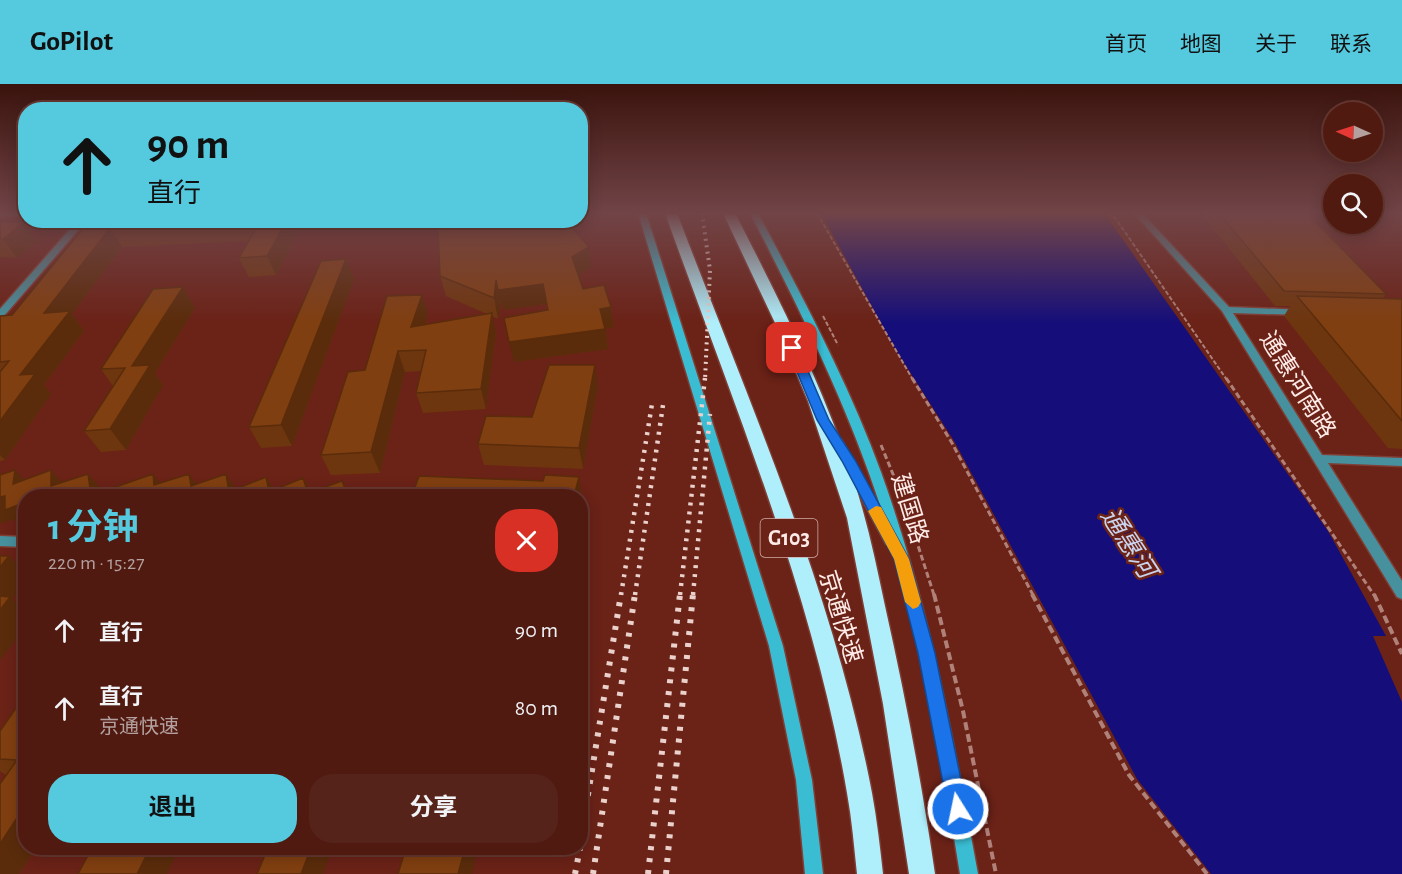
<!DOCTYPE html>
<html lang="zh">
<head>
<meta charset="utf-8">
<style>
  :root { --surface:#501a11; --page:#56231a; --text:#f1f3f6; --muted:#b4a19f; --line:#673831; --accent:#55cadf }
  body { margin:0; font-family:"Alegreya Sans","Noto Sans SC",sans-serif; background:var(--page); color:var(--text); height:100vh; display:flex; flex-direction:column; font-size:22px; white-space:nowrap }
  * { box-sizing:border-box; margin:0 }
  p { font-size:20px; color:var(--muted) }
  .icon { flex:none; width:33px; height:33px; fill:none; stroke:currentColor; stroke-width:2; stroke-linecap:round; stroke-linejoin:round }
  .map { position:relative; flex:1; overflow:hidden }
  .panel { position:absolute; left:18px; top:405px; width:570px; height:366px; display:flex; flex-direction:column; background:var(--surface); border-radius:24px; box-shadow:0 3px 15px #0003,0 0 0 2px var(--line) }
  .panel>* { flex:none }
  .guide { position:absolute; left:18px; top:18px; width:570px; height:126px; border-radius:24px; box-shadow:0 3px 15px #0003,0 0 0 2px var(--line); background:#55cadf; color:#111; overflow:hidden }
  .needle { width:39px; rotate:273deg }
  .controls { position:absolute; left:1323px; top:18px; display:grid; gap:12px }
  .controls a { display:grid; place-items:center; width:60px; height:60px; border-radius:50%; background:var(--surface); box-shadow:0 3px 15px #0003,0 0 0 2px var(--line); font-size:30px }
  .pin { position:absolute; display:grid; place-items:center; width:51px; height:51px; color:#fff; margin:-26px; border-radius:12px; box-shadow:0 3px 9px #0006 }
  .me { position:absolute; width:66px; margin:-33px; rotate:350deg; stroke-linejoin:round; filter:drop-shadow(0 0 4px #0008) }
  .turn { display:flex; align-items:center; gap:21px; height:126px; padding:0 30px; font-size:27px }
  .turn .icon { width:78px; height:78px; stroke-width:2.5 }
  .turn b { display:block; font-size:42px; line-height:51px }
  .round { display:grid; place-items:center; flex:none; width:63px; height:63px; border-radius:24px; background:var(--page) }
  .head { display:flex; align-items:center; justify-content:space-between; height:102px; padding:0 30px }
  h1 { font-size:36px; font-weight:700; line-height:45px; color:var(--accent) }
  .action { display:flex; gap:12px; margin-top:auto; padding:12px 30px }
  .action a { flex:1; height:69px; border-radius:24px; background:var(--accent); color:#111; font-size:24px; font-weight:700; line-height:69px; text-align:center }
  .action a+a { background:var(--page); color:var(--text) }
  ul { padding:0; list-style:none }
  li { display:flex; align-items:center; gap:18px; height:78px; padding:0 30px }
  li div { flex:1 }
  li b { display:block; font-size:22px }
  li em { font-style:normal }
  header { display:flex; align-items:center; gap:36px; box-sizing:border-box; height:84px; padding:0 30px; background:var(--accent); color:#111 }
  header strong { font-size:28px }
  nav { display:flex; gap:33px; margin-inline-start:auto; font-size:21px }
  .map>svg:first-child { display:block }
</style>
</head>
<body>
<header>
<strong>GoPilot</strong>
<nav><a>首页</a><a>地图</a><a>关于</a><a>联系</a></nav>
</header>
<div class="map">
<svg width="1402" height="790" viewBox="0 0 1402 790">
  <rect width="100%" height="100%" fill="#6b2217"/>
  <polygon fill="#150e7a" points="821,129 1104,129 1328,447 1386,552 1373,552 1402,618 1402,790 1211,790 1137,695 954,357 895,265"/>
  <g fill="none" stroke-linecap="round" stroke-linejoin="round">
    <defs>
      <g id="street">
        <polygon points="1134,129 1142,129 1229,223 1305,226 1305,230 1302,231 1233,229 1322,371 1402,374 1402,382 1328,379 1402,497 1402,515 1397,513 1222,227"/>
        <polygon points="78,136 87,136 3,233 0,234 0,225"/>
        <polygon points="0,452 26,453 26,463 0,462"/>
      </g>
      <g id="secondary">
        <polygon points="0,129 26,129 26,131 0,132"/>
        <polygon points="638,129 646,129 783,562 812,696 823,790 805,790 796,696 769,562"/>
        <path d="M750,129H758C803,214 848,298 881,388C928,518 953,654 978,790H960C942,679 922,569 892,461L886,460L831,358L833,355H841L882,427C847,320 801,228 750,129Z"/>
      </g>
      <g id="highway">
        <path d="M665,129H677C749,319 834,509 872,709C877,736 880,763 883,790H857C854,763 852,736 847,709C813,509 733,319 665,129Z"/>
        <path d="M723,129H735C779,215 823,302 853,394C867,436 876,479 885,522C905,611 922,700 935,790H909L883,620L847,434L808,317L776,241Z"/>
      </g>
    </defs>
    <use href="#street" stroke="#803e34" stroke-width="3"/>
    <use href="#secondary" stroke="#803e34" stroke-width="3"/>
    <use href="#highway" stroke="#803e34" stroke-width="3"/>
    <g stroke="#b08179" stroke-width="2" stroke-dasharray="4.5 2" stroke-linecap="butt">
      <polyline points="817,129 913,296"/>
      <polyline points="1108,129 1116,135 1227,296"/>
      <polyline points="823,232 838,261"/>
    </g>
    <g stroke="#b08179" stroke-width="3" stroke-dasharray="6 3" stroke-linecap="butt">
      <polyline points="912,294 952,359 1033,511"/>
      <polyline points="1226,294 1374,511"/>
      <polyline points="881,361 902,412 934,511"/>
    </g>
    <g stroke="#b08179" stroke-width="4" stroke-dasharray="8 4" stroke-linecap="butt">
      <polyline points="934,510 963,627 996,790"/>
      <polyline points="1032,510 1129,691 1207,790"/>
      <polyline points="1374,510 1402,570"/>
    </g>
    <use href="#street" fill="#47909d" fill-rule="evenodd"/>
    <use href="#secondary" fill="#3abdd3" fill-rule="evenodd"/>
    <use href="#highway" fill="#afeffc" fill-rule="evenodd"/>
    <polyline stroke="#ebd1cc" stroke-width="4" stroke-dasharray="2 4.5" stroke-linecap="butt" points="702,129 710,186 705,296"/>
    <g stroke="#ebd1cc" stroke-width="4.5" stroke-dasharray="3 6" stroke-linecap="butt">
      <polyline points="621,511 652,320"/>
      <polyline points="635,511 663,321"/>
      <polyline points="680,511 705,294"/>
      <polyline points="693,511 710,330"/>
    </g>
    <g stroke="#ebd1cc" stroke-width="6" stroke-dasharray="4 8" stroke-linecap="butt">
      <polyline points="580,759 621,510"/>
      <polyline points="575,790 580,764"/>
      <polyline points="593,790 635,510"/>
      <polyline points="648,790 680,510"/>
      <polyline points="666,790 693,510"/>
    </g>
  </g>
  <g fill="#6e360e">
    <polygon points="1201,129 1307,129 1386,210 1382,215 1402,215 1402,365 1388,364 1284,232 1290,222 1275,222"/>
    <polygon points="90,136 302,136 303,140 276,191 249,193 239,174 249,157 122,163 72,230 84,247 44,301 51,310 5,376 0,377 0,232 12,231"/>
    <polygon points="0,138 24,138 37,157 17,174 0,173"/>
    <polygon points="346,175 354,195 292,362 261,364 249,343"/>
    <polygon points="591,183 578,191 583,205 611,223 614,243 606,245 608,265 514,278 547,226 546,220 503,226 501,216 498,235 492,232 496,249 486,325 423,329 416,309 421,287 405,288 380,389 331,391 321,371 365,286 428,230 425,240 487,230 446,212 440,192"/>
    <polygon points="183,203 195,224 155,289 163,301 126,366 101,368 84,347 113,302 101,285"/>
    <polygon points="598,302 583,385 484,381 478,360 532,333"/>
    <polygon points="26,610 26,764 36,764 19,790 0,790 6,691 0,687 0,647"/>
  </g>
  <g fill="#5a2c0b">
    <polygon points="287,136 302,136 303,140 276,191 267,172"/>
    <polygon points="24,138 37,157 17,174 3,155"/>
    <polygon points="110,144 122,163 72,230 84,247 44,301 51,310 5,376 0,371 0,337 20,291 44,229"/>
    <polygon points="589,163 591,183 574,194 572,173"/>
    <polygon points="346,175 354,195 292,362 281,341"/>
    <polygon points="496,196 543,200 546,220 503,226 501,216 498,235 494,214"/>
    <polygon points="183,203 195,224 155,289 163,301 126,366 110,345 132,282"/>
    <polygon points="422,211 428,230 418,263 411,243"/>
    <polygon points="611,223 614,243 606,245 608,265 514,278 509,258 600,225"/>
    <polygon points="492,229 496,249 486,325 481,305"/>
    <polygon points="398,267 405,288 380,389 371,368"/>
    <polygon points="595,281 598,302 583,385 579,364"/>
    <polygon points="15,386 33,405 13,400"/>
    <polygon points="51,386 68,405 51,402"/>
    <polygon points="88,390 105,409 105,412 88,412"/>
    <polygon points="153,390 169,411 154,401"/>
    <polygon points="189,390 204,411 191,402"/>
    <polygon points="226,390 240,411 229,408"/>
    <polygon points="266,393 278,412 269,408"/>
    <polygon points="579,393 582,413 580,420 580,412 574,412"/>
    <polygon points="303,394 313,412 308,409"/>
    <polygon points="5,412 26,418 26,445 24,446 13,435 0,440 0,413"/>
    <polygon points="9,472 26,488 26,499 12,515 26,527 26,543 0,576 0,483"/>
    <polygon points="26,720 26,764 36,764 19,790 0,790 0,760"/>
    <polygon points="150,764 179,764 167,790 137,790"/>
    <polygon points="311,764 332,764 323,790 301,790"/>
    <polygon points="465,764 478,764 472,790 458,790"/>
  </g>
  <g fill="#803f10" stroke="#5a2c0b" stroke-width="1.5">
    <polygon points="1219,129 1307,129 1386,210 1284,207"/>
    <polygon points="90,136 287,136 267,172 239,174 260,137 110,144 44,229 70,227 20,291 35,290 0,337 0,288 9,277 0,278 0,232 12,231"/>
    <polygon points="473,136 554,136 570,142 589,163 572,173 583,205 604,201 611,223 600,225 605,245 509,258 504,234 548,226 543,200 498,206 496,196 494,214 440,192 438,145 466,141"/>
    <polygon points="0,138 24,138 3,155 0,155"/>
    <polygon points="346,175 281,341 249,343 321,177"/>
    <polygon points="183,203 132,282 150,281 110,345 84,347 125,284 101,285 153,205"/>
    <polygon points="422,211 411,243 492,229 481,305 416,309 426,266 398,267 371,368 321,371 348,288 365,286 387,212"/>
    <polygon points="1297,212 1402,215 1402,337"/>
    <polygon points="549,281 595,281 579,364 478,360 486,332 532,333"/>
    <polygon points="15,386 13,400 51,386 51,402 88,390 91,411 88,412 26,412 26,418 5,426 5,412 0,413 0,391"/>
    <polygon points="153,390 154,401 189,390 191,402 226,390 229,408 266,393 269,408 303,394 308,409 342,397 348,412 111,412 110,405"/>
    <polygon points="545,391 579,393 574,412 412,412 419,392 543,397"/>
    <polygon points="0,472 9,472 0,483"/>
    <polygon points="0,512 10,513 0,526"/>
    <polygon points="26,610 26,720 0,760 0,700 17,676 0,675 0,647"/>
    <polygon points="92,764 150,764 137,790 78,790"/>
    <polygon points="268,764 311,764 301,790 257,790"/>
    <polygon points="406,764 465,764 458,790 398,790"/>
  </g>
  <linearGradient id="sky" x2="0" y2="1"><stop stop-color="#3b130d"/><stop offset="0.54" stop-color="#714447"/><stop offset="1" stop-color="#714447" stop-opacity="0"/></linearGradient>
  <rect width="1402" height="239" fill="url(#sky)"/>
  <polygon fill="#1a73e8" stroke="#114b97" stroke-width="1.5" points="792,260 798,264 829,336 855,376 909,475 935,569 967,725 965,732 958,735 951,732 948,725 918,569 894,475 842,377 817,336 787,264"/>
  <polygon fill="#f59e0b" points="876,422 881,423 909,475 921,518 918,523 913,525 905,518 894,475 868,427"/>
  <g text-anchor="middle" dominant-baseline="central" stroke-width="5" stroke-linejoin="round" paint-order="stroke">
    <rect fill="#6b2217" stroke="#d2afa9" stroke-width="1.5" x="760.5" y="435" width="57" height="38" rx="4.5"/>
    <g font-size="22" font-weight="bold" fill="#feebe7">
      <text x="789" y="454">G103</text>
    </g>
    <g font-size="24" fill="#feebe7" stroke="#6b2217">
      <text transform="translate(1297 301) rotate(58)">通惠河南路</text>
      <text transform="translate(909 425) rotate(73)">建国路</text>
      <text transform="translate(840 533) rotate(73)">京通快速</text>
    </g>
    <g font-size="26" font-style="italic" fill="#cad3ee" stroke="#6b2217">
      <text transform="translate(1128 459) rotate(57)">通惠河</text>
    </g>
  </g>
</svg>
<div class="controls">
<a><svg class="needle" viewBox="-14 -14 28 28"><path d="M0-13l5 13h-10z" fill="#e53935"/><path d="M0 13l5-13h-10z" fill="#b4a19f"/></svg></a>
<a><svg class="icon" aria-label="search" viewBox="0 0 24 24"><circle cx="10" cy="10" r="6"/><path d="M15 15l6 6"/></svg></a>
</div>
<div class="pin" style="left:792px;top:264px;background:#d93025"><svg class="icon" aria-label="arrive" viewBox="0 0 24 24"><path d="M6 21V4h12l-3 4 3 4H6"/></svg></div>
<svg class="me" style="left:958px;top:725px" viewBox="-20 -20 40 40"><circle r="17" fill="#1a73e8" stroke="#fff" stroke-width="3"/><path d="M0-11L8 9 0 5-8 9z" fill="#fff"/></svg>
<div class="guide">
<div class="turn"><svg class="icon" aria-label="ahead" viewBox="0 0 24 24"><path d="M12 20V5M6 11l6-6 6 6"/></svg><div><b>90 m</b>直行</div></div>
</div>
<section class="panel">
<div class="head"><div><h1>1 分钟</h1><p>220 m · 15:27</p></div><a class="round" style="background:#d93025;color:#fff"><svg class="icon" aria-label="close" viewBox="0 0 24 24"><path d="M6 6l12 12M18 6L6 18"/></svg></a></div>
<ul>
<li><svg class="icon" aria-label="ahead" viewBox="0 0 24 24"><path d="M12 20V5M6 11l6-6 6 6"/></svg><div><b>直行</b></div><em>90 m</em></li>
<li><svg class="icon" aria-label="ahead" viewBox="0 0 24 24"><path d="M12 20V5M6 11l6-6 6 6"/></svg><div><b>直行</b><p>京通快速</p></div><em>80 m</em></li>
</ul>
<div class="action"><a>退出</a><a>分享</a></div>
</section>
</div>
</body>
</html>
